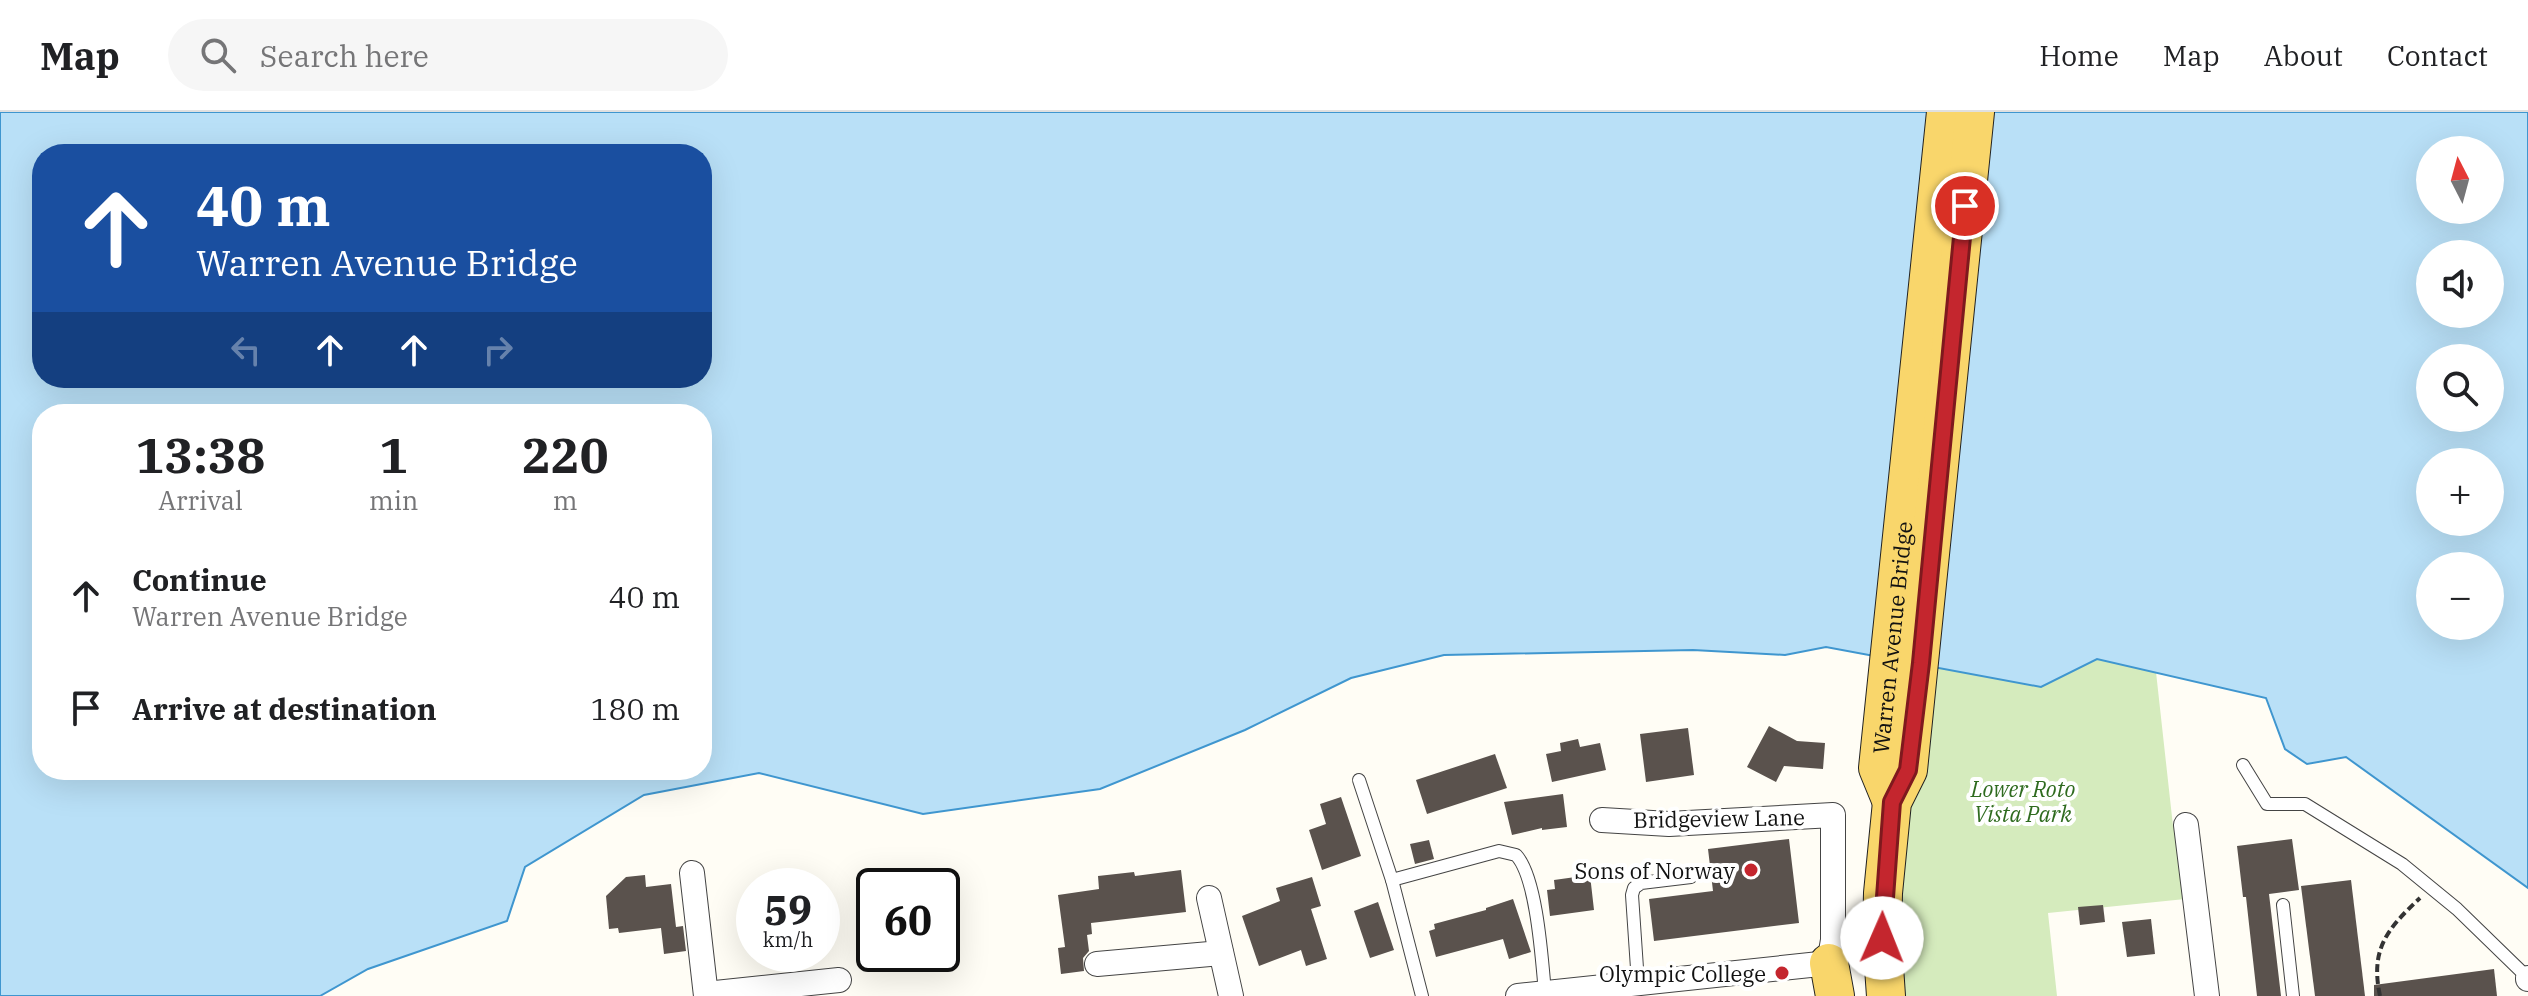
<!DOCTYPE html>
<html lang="en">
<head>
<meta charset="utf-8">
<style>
  :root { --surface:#fff; --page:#f6f6f6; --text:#202124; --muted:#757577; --line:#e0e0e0 }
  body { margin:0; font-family:"IBM Plex Serif",serif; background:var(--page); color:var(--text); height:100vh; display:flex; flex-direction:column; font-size:30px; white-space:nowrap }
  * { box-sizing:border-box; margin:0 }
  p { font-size:26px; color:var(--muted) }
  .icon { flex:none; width:44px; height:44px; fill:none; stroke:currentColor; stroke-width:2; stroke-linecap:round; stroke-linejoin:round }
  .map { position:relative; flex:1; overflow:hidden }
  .panel { position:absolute; left:32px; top:292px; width:680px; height:376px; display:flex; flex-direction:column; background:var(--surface); border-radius:32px; box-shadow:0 8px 32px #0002 }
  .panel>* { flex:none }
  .hud { position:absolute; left:32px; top:32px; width:680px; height:244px; border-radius:32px; box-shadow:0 8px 32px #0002; background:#1a4fa0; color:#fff; overflow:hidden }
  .needle { width:52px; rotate:354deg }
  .controls { position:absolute; left:2416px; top:24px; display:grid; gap:16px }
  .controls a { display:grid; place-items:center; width:88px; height:88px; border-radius:50%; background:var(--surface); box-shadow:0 8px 32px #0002; font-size:40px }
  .speed { position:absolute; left:736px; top:756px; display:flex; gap:16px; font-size:40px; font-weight:700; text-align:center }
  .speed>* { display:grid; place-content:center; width:104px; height:104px; border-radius:50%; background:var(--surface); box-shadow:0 8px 32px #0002; line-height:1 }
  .speed small { font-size:20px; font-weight:400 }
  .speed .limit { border:4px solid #111; border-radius:12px; background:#fff; color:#111 }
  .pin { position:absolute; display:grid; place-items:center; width:68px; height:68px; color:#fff; margin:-34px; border:4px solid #fff; border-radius:50%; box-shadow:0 2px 8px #0007 }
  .me { position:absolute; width:88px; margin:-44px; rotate:1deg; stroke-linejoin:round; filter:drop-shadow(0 0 6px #0008) }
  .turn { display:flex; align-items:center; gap:28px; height:168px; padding:0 32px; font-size:36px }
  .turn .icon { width:104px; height:104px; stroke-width:2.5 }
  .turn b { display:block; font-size:56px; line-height:68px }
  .lanes { display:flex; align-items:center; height:76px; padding:0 32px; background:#0003; justify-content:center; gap:40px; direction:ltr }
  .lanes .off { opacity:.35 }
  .eta { display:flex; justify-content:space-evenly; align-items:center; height:136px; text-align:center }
  .eta b { font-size:48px; font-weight:700; line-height:56px }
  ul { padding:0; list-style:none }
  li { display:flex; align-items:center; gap:24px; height:112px; padding:0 32px }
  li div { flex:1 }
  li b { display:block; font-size:30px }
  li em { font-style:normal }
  header { display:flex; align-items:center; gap:48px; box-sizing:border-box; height:112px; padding:0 40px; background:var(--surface); border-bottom:2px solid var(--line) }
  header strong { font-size:38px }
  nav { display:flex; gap:44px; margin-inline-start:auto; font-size:28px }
  .search { width:560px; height:72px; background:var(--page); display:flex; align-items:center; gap:20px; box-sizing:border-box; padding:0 28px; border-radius:44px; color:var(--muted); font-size:30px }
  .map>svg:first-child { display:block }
</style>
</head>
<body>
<header>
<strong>Map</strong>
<div class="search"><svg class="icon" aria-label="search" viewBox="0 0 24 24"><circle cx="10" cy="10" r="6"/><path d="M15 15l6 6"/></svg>Search here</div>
<nav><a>Home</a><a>Map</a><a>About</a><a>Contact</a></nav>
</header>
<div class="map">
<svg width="2528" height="884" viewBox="0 0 2528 884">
  <rect width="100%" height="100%" fill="#fffdf5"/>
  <polygon fill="#d5ebbd" points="2097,547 2156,560 2173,714 2186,713 2195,786 2048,801 2057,884 1886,884 1921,551 2041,575"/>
  <path fill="#b9e0f7" stroke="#3f96cf" stroke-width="2" fill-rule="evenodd" d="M0,0H2528V776L2346,645L2307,652L2285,637L2266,586L2097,547L2041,575L1826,535L1785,543L1693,538L1444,543L1351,566L1245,618L1100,677L923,702L759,661L644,683L525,755L507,809L368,857L320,884H0ZM2430,38H2490V98H2430ZM42,42H702V266H42ZM2430,142H2490V202H2430ZM2430,246H2490V306H2430ZM42,302H702V658H42ZM2430,350H2490V410H2430ZM2430,454H2490V514H2430Z"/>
  <g fill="#5a524d">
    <polygon points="1769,614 1797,629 1825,631 1823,657 1784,654 1776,670 1747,655"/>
    <polygon points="1688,616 1694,663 1646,670 1640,622"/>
    <polygon points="1578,627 1580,635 1600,631 1606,658 1552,670 1546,642 1561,639 1560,631"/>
    <polygon points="1495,642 1507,676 1427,702 1416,668"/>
    <polygon points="1563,682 1567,715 1542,718 1542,716 1512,723 1504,690"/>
    <polygon points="1341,685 1361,744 1322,758 1309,718 1326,712 1320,692"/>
    <polygon points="1789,727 1799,811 1654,829 1649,787 1713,779 1708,737"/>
    <polygon points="2292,727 2299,778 2269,782 2281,884 2257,884 2246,785 2243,785 2237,734"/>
    <polygon points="1429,728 1434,747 1415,752 1410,732"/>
    <polygon points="1181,758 1186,800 1091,811 1092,822 1087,823 1089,839 1083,846 1084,859 1061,862 1058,836 1065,835 1058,783 1099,777 1098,764 1134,760 1135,764"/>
    <polygon points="645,763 646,775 671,772 676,815 683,814 686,839 664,842 661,816 619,821 618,816 609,817 606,784 626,765"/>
    <polygon points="1590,763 1594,798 1550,804 1547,778 1555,777 1554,768"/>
    <polygon points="1312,765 1321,794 1311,797 1327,847 1306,854 1301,838 1259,854 1242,804 1280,789 1276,776"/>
    <polygon points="2351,768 2365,884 2315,884 2301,774"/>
    <polygon points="1513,787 1531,840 1509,847 1503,827 1436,845 1429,819 1435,817 1434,812 1486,798 1486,796"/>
    <polygon points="1378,790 1394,838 1370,846 1354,799"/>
    <polygon points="2103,793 2105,810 2080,813 2078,795"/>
    <polygon points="2151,807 2155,842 2127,845 2122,810"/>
    <polygon points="2494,857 2497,884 2374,884 2374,873"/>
  </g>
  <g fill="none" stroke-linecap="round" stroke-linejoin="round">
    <defs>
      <g id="service">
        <polyline points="2243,653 2267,692 2305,692 2402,752 2457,797 2528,866"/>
        <polyline points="1359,668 1392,768"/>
        <polyline points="2283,793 2293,884"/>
        <polyline points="1638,871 1632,783 1634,776 1641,771 1691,765"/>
        <path d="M1422,884L1392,768L1499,739L1516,743C1537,765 1542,849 1545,881"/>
      </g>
      <g id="minor">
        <polyline points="2186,713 2207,884"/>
        <polyline points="692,761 706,884"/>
        <polyline points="1209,786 1231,884"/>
        <polyline points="1097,852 1221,841"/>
        <polyline points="2528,866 2528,867"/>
        <polyline points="706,882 839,868"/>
        <polyline points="1518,884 1829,851 1833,828 1833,703 1669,712 1602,708"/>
      </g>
      <g id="primary">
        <path id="s1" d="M1892,690L1878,656L1946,0"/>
        <polyline points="1829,851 1835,884"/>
        <polyline points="1886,884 1882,826 1883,781 1892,690 1908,658 1975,0"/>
      </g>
    </defs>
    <use href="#service" stroke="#444" stroke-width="14"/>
    <use href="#minor" stroke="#444" stroke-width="26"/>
    <use href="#primary" stroke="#222" stroke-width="40"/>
    <path stroke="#333" stroke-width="4" stroke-dasharray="8 4" stroke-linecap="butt" d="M2380,884C2370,837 2387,817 2420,786"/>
    <use href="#service" stroke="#fff" stroke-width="12"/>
    <use href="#minor" stroke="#fff" stroke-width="24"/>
    <use href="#primary" stroke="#f9d66b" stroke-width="38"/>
  </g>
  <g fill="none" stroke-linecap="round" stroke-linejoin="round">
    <defs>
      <polyline id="route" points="1882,826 1892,690 1908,658 1921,551 1965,94"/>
    </defs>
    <use href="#route" stroke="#7f191e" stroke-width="20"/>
    <use href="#route" stroke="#c4262e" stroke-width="14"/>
  </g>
  <g fill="#c4262e" stroke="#fff" stroke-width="3">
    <circle cx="1751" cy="758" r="8"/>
    <circle cx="1782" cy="861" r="8"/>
  </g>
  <g text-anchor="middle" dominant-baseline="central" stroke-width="8" stroke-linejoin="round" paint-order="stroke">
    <g font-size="22" fill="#111" stroke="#fff">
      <text stroke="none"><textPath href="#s1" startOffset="168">Warren Avenue Bridge</textPath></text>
      <text transform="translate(1719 706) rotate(-1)">Bridgeview Lane</text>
    </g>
    <g font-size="22" font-style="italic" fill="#2f6b1f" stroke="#fff">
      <text x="2023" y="676">Lower Roto<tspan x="2023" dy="25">Vista Park</tspan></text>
    </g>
    <g font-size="22" fill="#111" stroke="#fff" text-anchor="end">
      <text x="1735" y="758">Sons of Norway</text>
      <text x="1766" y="861">Olympic College</text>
    </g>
  </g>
</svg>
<div class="controls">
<a><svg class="needle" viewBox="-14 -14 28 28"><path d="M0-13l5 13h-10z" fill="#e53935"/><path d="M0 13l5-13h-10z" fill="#757577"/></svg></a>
<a><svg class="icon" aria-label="sound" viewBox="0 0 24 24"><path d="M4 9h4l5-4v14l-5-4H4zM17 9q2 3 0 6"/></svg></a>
<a><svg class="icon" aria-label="search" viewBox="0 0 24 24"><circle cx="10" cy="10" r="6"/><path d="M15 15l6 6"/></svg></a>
<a>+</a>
<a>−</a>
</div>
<div class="speed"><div>59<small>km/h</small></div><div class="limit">60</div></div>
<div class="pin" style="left:1965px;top:94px;background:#d93025"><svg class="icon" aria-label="arrive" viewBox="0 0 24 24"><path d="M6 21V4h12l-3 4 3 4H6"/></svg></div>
<svg class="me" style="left:1882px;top:826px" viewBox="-20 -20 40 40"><circle r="19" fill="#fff"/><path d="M0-13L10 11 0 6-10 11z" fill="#c4262e"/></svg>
<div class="hud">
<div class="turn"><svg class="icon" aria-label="ahead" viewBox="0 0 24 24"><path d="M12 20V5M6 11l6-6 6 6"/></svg><div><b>40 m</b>Warren Avenue Bridge</div></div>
<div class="lanes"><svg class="icon off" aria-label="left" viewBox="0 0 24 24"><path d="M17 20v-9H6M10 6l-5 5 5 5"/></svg><svg class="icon" aria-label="ahead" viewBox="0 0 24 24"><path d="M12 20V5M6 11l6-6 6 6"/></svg><svg class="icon" aria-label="ahead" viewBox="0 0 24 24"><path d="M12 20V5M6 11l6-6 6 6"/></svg><svg class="icon off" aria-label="right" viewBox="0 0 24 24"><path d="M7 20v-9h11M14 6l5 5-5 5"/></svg></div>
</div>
<section class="panel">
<div class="eta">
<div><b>13:38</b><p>Arrival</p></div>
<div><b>1</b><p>min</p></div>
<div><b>220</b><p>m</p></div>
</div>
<ul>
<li><svg class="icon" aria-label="ahead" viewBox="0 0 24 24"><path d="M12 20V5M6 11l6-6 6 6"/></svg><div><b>Continue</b><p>Warren Avenue Bridge</p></div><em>40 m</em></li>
<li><svg class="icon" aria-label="arrive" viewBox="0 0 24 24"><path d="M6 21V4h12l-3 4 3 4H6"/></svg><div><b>Arrive at destination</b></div><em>180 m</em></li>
</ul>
</section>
</div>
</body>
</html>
